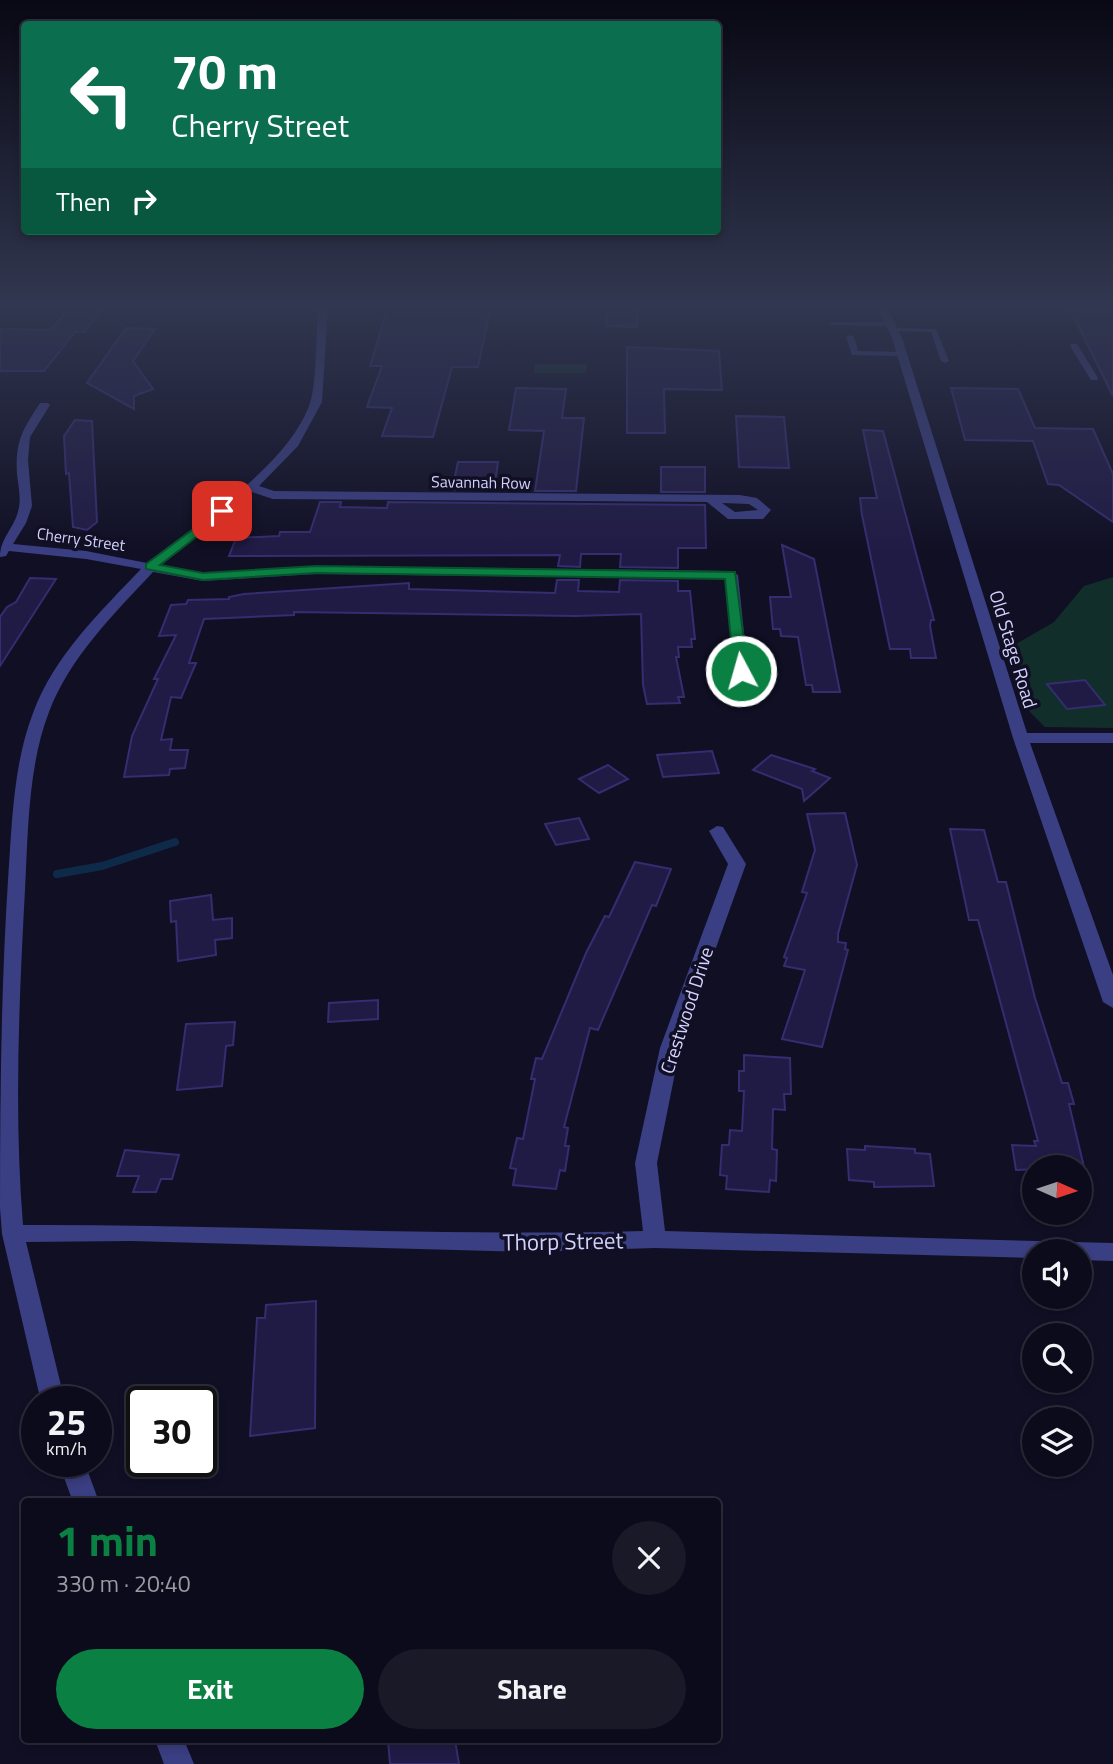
<!DOCTYPE html>
<html lang="en">
<head>
<meta charset="utf-8">
<style>
  :root { --surface:#0c0b1b; --page:#1a1928; --text:#f1f3f6; --muted:#9a9ba3; --line:#2c2b3a; --accent:#0b8043 }
  body { margin:0; font-family:"Titillium Web",sans-serif; background:var(--page); color:var(--text); height:100vh; display:flex; flex-direction:column; font-size:26px; white-space:nowrap }
  * { box-sizing:border-box; margin:0 }
  p { font-size:23px; color:var(--muted) }
  .icon { flex:none; width:38px; height:38px; fill:none; stroke:currentColor; stroke-width:2; stroke-linecap:round; stroke-linejoin:round }
  .map { position:relative; flex:1; overflow:hidden }
  .panel { position:absolute; left:21px; top:1498px; width:700px; height:245px; display:flex; flex-direction:column; background:var(--surface); border-radius:7px; box-shadow:0 4px 10px #0003,0 0 0 2px var(--line) }
  .panel>* { flex:none }
  .top-card { position:absolute; left:21px; top:21px; width:700px; height:214px; border-radius:7px; box-shadow:0 4px 10px #0003,0 0 0 2px var(--line); background:#0b6e4f; color:#fff; overflow:hidden }
  .needle { width:46px; rotate:93deg }
  .buttons { position:absolute; left:1022px; top:1155px; display:grid; gap:14px }
  .buttons a { display:grid; place-items:center; width:70px; height:70px; border-radius:50%; background:var(--surface); box-shadow:0 4px 10px #0003,0 0 0 2px var(--line); font-size:35px }
  .speed { position:absolute; left:21px; top:1386px; display:flex; gap:14px; font-size:35px; font-weight:700; text-align:center }
  .speed>* { display:grid; place-content:center; width:91px; height:91px; border-radius:50%; background:var(--surface); box-shadow:0 4px 10px #0003,0 0 0 2px var(--line); line-height:1 }
  .speed small { font-size:18px; font-weight:400 }
  .speed .limit { border:4px solid #111; border-radius:10px; background:#fff; color:#111 }
  .pin { position:absolute; display:grid; place-items:center; width:60px; height:60px; color:#fff; margin:-30px; border-radius:14px; box-shadow:0 4px 10px #0006 }
  .me { position:absolute; width:77px; margin:-38px; rotate:354deg; stroke-linejoin:round; filter:drop-shadow(0 0 5px #0008) }
  .turn { display:flex; align-items:center; gap:24px; height:147px; padding:0 35px; font-size:32px }
  .turn .icon { width:91px; height:91px; stroke-width:2.5 }
  .turn b { display:block; font-size:49px; line-height:60px }
  .then { display:flex; align-items:center; height:66px; padding:0 35px; background:#0003; gap:14px; font-size:26px }
  .round { display:grid; place-items:center; flex:none; width:74px; height:74px; border-radius:37px; background:var(--page) }
  .summary { display:flex; align-items:center; justify-content:space-between; height:119px; padding:0 35px }
  h1 { font-size:42px; font-weight:700; line-height:52px; color:var(--accent) }
  .primary-button { display:flex; gap:14px; margin-top:auto; padding:14px 35px }
  .primary-button a { flex:1; height:80px; border-radius:42px; background:var(--accent); color:#fff; font-size:28px; font-weight:700; line-height:80px; text-align:center }
  .primary-button a+a { background:var(--page); color:var(--text) }
  .map>svg:first-child { display:block }
</style>
</head>
<body>
<div class="map">
<svg width="1113" height="1764" viewBox="0 0 1113 1764">
  <rect width="100%" height="100%" fill="#100f24"/>
  <g fill="#122e2a">
    <polygon points="535,364 587,364 586,373 534,373"/>
    <polygon points="1113,577 1113,728 1045,727 1030,712 1006,655 1016,644 1054,622 1084,586"/>
  </g>
  <g fill="none" stroke-linecap="round" stroke-linejoin="round">
    <polyline stroke="#0e2a49" stroke-width="8" points="57,874 102,866 175,842"/>
  </g>
  <g fill="#201b45" stroke="#342d70" stroke-width="2">
    <polygon points="70,307 104,307 84,332 75,332 44,371 0,371 0,329 51,330"/>
    <polygon points="388,307 491,307 478,367 452,367 433,437 382,436 392,408 367,407 382,366 370,366"/>
    <polygon points="608,307 637,307 637,327 606,326"/>
    <polygon points="1070,309 1113,310 1113,396"/>
    <polygon points="126,328 155,329 133,361 153,389 134,396 134,409 87,383"/>
    <polygon points="627,347 719,351 722,390 664,389 665,433 627,433"/>
    <polygon points="516,388 566,389 562,418 584,418 576,491 535,491 544,431 509,430"/>
    <polygon points="951,388 1018,389 1035,428 1093,429 1113,474 1113,522 1059,485 1048,484 1033,441 965,440"/>
    <polygon points="736,416 784,417 789,468 739,467"/>
    <polygon points="75,420 92,421 97,522 87,530 73,527 69,473 66,474 64,436"/>
    <polygon points="863,430 883,431 934,620 931,620 930,626 936,658 911,658 910,649 890,649 862,515 860,498 877,498"/>
    <polygon points="458,462 498,462 494,490 452,490"/>
    <rect x="661" y="467" width="44" height="25"/>
    <polygon points="320,502 341,502 340,507 387,508 388,502 705,505 706,548 678,548 678,568 620,567 621,554 581,554 580,567 558,566 560,555 229,556 236,538 279,536 280,532 310,532"/>
    <polygon points="782,545 814,559 840,692 813,692 812,685 806,685 798,637 781,636 780,629 773,629 770,597 791,597"/>
    <polygon points="30,578 56,579 0,666 0,617 7,607 16,602"/>
    <polygon points="557,580 579,580 578,591 619,592 620,580 678,581 678,591 690,591 695,639 691,639 692,647 678,647 679,657 676,657 684,697 678,697 680,703 647,704 643,685 641,614 575,616 294,612 294,615 204,619 189,663 196,663 181,698 171,697 161,740 172,739 170,750 188,750 185,768 170,769 169,775 124,777 132,736 158,679 154,679 176,635 159,636 171,605 186,604 188,600 229,599 229,597 244,594 409,583 409,589 555,593"/>
    <polygon points="1085,680 1105,705 1067,709 1047,684"/>
    <polygon points="712,751 719,773 663,777 657,755"/>
    <polygon points="771,755 815,769 812,771 830,778 804,801 802,789 753,770"/>
    <polygon points="608,765 628,779 599,793 579,779"/>
    <polygon points="845,813 857,865 838,934 838,942 846,943 845,949 848,950 822,1047 782,1039 805,970 784,966 787,958 784,957 807,893 802,892 815,850 807,814"/>
    <polygon points="579,818 589,839 556,845 545,824"/>
    <polygon points="950,829 984,830 998,882 1006,882 1035,998 1062,1083 1068,1083 1074,1104 1069,1104 1084,1167 1016,1170 1012,1145 1036,1146 1034,1141 1038,1141 978,920 969,920"/>
    <polygon points="635,862 671,869 656,906 652,905 598,1030 590,1028 564,1127 568,1128 565,1146 569,1146 565,1171 560,1170 556,1189 513,1185 516,1169 510,1168 517,1138 523,1139 535,1079 531,1079 536,1058 542,1059 586,953 605,916 609,917"/>
    <polygon points="211,895 213,920 232,918 232,938 215,940 216,955 178,961 176,921 171,922 170,901"/>
    <polygon points="378,1000 378,1019 328,1022 329,1003"/>
    <polygon points="235,1022 233,1045 226,1046 222,1086 177,1090 186,1024"/>
    <polygon points="744,1055 790,1058 791,1094 784,1094 785,1110 773,1109 772,1149 777,1150 776,1181 770,1180 769,1192 726,1189 727,1176 720,1175 722,1145 729,1145 730,1130 742,1131 744,1091 739,1091 739,1071 744,1071"/>
    <polygon points="865,1146 915,1149 915,1153 930,1154 934,1186 874,1187 874,1182 849,1180 847,1149 865,1150"/>
    <polygon points="125,1150 179,1155 172,1179 161,1179 156,1192 133,1192 139,1176 117,1176"/>
    <polygon points="316,1301 315,1428 250,1436 257,1318 265,1318 266,1305"/>
    <polygon points="388,1740 455,1740 459,1764 390,1764"/>
  </g>
  <g fill="none" stroke-linecap="round" stroke-linejoin="round">
    <g fill="#3a3e82" fill-rule="evenodd">
      <polygon points="832,322 891,322 895,324 891,326 830,325 828,324"/>
      <polygon points="892,328 936,329 949,361 945,363 941,361 931,332 894,331 892,330"/>
      <polygon points="850,335 854,337 858,351 902,352 906,354 902,356 852,355 846,337"/>
      <polygon points="1071,344 1077,344 1098,378 1097,380 1091,380 1070,346"/>
    </g>
    <g fill="#3a3e82" fill-rule="evenodd">
      <path d="M318,307H328L322,402L298,446L259,486L274,491L740,495L757,498L771,510L763,519H728L707,502L273,499L252,492L161,565L203,573L316,566L731,571L738,575L748,671L741,675L734,671L725,579L316,574L203,581L153,572C114,614 70,657 49,712C28,766 28,833 25,890C19,1001 14,1115 23,1225C230,1224 436,1237 643,1231L635,1163L660,1048L728,864L709,831L717,826L723,827L746,864L680,1048L657,1163L665,1231L1113,1243V1261L1080,1260V1251H1034V1258L655,1248L529,1252L131,1241L26,1242L65,1402H41L2,1234L0,1208C0,1099 1,989 8,880C12,824 13,765 33,713C54,656 100,612 141,569L86,559L9,551L6,556L0,557C0,537 16,527 19,507C21,497 18,484 17,474C15,441 23,429 40,403H48L50,405L30,437L28,460L32,506L26,523L13,544L86,551L147,563C198,523 289,465 310,403C317,383 316,330 318,307ZM722,503L749,504L758,510L735,512Z"/>
      <polygon points="877,307 887,307 902,338 1027,733 1113,733 1113,743 1030,743 1113,975 1113,1008 1103,1002 1013,738 892,338"/>
      <polygon points="58,1461 84,1461 99,1502 73,1502"/>
      <polygon points="155,1740 184,1740 194,1764 164,1764"/>
    </g>
  </g>
  <linearGradient id="sky" x2="0" y2="1"><stop stop-color="#090814"/><stop offset="0.55" stop-color="#313750"/><stop offset="1" stop-color="#313750" stop-opacity="0"/></linearGradient>
  <rect width="1113" height="554" fill="url(#sky)"/>
  <polygon fill="#0b8043" stroke="#07532c" stroke-width="2" points="222,508 228,511 226,514 160,565 203,573 316,566 735,572 748,671 741,675 734,671 725,579 316,573 203,580 146,569 146,564"/>
  <g text-anchor="middle" dominant-baseline="central" stroke-width="7" stroke-linejoin="round" paint-order="stroke">
    <g font-size="16" fill="#d3d2fe" stroke="#100f24">
      <text transform="translate(481 482) rotate(1)">Savannah Row</text>
      <text transform="translate(81 539) rotate(8)">Cherry Street</text>
    </g>
    <g font-size="19" fill="#d3d2fe" stroke="#100f24">
      <text transform="translate(1014 649) rotate(73)">Old Stage Road</text>
      <text transform="translate(686 1010) rotate(-72)">Crestwood Drive</text>
    </g>
    <g font-size="23" fill="#d3d2fe" stroke="#100f24">
      <text transform="translate(563 1241) rotate(-1)">Thorp Street</text>
    </g>
  </g>
</svg>
<div class="buttons">
<a><svg class="needle" viewBox="-14 -14 28 28"><path d="M0-13l5 13h-10z" fill="#e53935"/><path d="M0 13l5-13h-10z" fill="#9a9ba3"/></svg></a>
<a><svg class="icon" aria-label="sound" viewBox="0 0 24 24"><path d="M4 9h4l5-4v14l-5-4H4zM17 9q2 3 0 6"/></svg></a>
<a><svg class="icon" aria-label="search" viewBox="0 0 24 24"><circle cx="10" cy="10" r="6"/><path d="M15 15l6 6"/></svg></a>
<a><svg class="icon" aria-label="layers" viewBox="0 0 24 24"><path d="M12 4l9 5-9 5-9-5zM3 14l9 5 9-5"/></svg></a>
</div>
<div class="speed"><div>25<small>km/h</small></div><div class="limit">30</div></div>
<div class="pin" style="left:222px;top:511px;background:#d93025"><svg class="icon" aria-label="arrive" viewBox="0 0 24 24"><path d="M6 21V4h12l-3 4 3 4H6"/></svg></div>
<svg class="me" style="left:741px;top:671px" viewBox="-20 -20 40 40"><circle r="17" fill="#0b8043" stroke="#fff" stroke-width="3"/><path d="M0-11L8 9 0 5-8 9z" fill="#fff"/></svg>
<div class="top-card">
<div class="turn"><svg class="icon" aria-label="left" viewBox="0 0 24 24"><path d="M17 20v-9H6M10 6l-5 5 5 5"/></svg><div><b>70 m</b>Cherry Street</div></div>
<div class="then">Then<svg class="icon" aria-label="right" viewBox="0 0 24 24"><path d="M7 20v-9h11M14 6l5 5-5 5"/></svg></div>
</div>
<section class="panel">
<div class="summary"><div><h1>1 min</h1><p>330 m · 20:40</p></div><a class="round"><svg class="icon" aria-label="close" viewBox="0 0 24 24"><path d="M6 6l12 12M18 6L6 18"/></svg></a></div>
<div class="primary-button"><a>Exit</a><a>Share</a></div>
</section>
</div>
</body>
</html>
